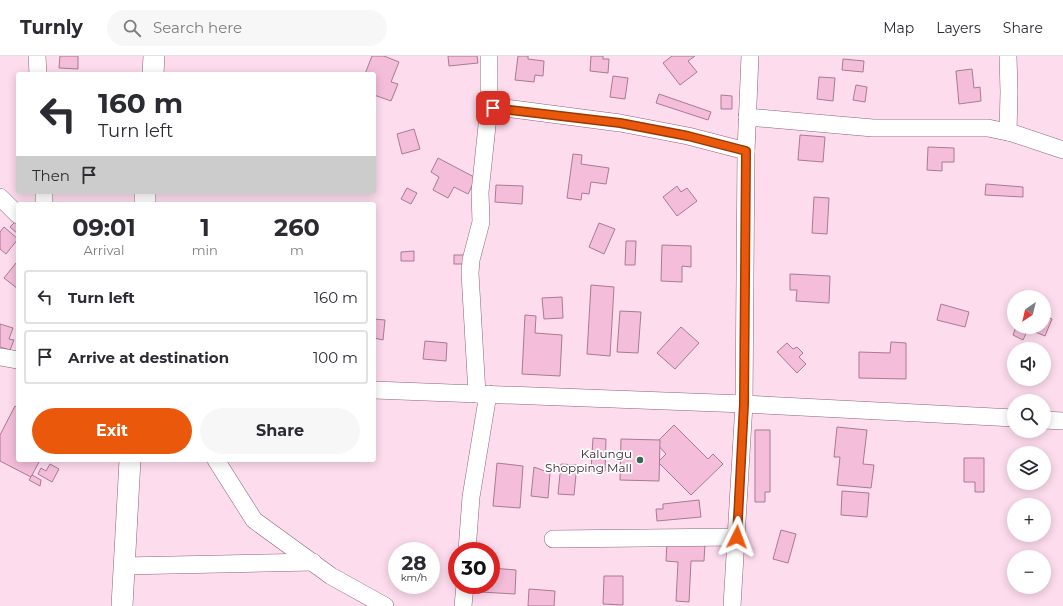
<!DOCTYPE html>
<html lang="en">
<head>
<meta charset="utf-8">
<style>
  :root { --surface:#fff; --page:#f7f7f7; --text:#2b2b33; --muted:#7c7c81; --line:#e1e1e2; --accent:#ea580c }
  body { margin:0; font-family:Montserrat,sans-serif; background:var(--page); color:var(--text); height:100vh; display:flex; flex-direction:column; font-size:15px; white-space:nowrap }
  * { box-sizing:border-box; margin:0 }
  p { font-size:13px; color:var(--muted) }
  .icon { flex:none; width:22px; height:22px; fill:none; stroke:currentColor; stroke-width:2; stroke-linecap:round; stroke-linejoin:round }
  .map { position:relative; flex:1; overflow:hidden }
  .side { position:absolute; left:16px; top:146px; width:360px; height:260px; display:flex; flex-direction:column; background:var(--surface); border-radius:4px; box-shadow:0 2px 10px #0003 }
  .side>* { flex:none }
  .guide { position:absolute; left:16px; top:16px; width:360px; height:122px; border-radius:4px; box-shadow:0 2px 10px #0003; background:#fff; color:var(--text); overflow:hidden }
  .needle { width:26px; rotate:215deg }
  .buttons { position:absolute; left:1007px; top:234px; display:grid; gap:8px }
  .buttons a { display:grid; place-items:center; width:44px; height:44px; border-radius:50%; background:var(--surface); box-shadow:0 2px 10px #0003; font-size:20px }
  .speed { position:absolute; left:388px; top:486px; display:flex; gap:8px; font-size:20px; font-weight:700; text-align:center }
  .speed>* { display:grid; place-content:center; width:52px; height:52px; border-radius:50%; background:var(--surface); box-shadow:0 2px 10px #0003; line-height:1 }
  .speed small { font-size:10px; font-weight:400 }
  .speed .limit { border:6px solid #d22; background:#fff; color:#111 }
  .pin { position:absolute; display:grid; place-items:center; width:34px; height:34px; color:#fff; margin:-17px; border-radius:8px; box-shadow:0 2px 6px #0006 }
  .me { position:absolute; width:44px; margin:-22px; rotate:3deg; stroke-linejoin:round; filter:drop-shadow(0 0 3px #0008) }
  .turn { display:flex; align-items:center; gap:14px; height:84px; padding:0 16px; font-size:18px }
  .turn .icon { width:52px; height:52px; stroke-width:2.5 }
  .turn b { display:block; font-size:28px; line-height:34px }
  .then { display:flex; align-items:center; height:38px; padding:0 16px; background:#0003; gap:8px; font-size:15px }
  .eta { display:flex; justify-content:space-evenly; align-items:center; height:68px; text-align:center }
  .eta b { font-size:24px; font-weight:700; line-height:28px }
  .cta { display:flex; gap:8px; margin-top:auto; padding:8px 16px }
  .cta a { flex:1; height:46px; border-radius:24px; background:var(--accent); color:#fff; font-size:16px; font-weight:700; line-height:46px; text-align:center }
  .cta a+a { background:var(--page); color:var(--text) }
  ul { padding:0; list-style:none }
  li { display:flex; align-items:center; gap:12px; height:54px; margin:0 8px 6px; padding:0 8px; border:2px solid var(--line); border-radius:4px }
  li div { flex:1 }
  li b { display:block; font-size:15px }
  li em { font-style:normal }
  header { display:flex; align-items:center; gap:24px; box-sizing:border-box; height:56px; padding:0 20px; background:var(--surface); border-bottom:1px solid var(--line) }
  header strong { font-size:19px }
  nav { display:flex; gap:22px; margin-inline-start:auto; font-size:14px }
  .search { width:280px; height:36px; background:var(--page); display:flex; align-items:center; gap:10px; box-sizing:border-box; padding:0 14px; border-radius:22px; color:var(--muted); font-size:15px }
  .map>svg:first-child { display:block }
</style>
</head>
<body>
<header>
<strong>Turnly</strong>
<div class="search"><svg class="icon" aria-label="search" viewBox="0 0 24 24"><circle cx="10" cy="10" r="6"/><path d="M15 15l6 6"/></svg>Search here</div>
<nav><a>Map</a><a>Layers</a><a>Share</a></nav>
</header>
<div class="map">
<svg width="1063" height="550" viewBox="0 0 1063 550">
  <rect width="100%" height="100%" fill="#fddced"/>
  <g fill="#f4bedb" stroke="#aa7994">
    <polygon points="60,0 78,0 78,13 59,12"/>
    <polygon points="372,0 384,0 399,6 391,26 398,28 391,45 374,39 374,18 365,18"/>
    <polygon points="448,0 477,0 478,7 449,10"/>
    <polygon points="518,0 528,0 528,3 544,5 543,20 535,19 534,26 515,24"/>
    <polygon points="591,0 603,0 603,3 609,3 608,17 590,15"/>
    <polygon points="672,0 695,0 688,5 697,16 680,29 663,7"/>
    <polygon points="843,3 864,5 863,16 842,14"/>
    <polygon points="972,13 974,32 980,31 981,45 959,48 956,15"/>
    <polygon points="613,20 628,22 625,43 610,41"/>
    <polygon points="819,21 835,22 833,45 817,43"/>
    <polygon points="856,29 867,31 865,46 853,44"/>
    <polygon points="659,38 711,56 708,64 656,47"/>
    <polygon points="721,39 732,40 732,53 721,53"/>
    <polygon points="414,73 420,93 402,98 397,78"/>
    <polygon points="800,79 825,81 823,106 798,104"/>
    <polygon points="928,91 954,92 954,106 942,106 942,115 927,114"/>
    <polygon points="573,98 582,99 581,108 609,112 606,128 591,126 589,138 582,137 581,144 567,142"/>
    <polygon points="438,102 476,122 468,138 454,131 448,142 433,134 439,121 431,116"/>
    <polygon points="986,128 1023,131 1023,141 985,139"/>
    <polygon points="496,129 523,130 522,148 495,146"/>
    <polygon points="677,130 681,136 687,132 697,145 677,160 663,141"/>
    <polygon points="407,132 417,137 411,148 401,143"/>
    <polygon points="814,141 829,142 827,178 812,177"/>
    <polygon points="16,165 18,167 18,178 10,171"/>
    <polygon points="599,167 615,173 604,198 589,191"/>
    <polygon points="4,171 18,183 6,198 0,193 0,176"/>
    <polygon points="626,185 636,185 635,209 625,209"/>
    <polygon points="662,189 691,190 691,211 682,210 682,226 661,225"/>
    <polygon points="414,195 414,205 401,205 401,196"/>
    <rect x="454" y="199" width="12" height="9"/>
    <polygon points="16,207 18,209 18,233 4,222"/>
    <polygon points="790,218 830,220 829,247 796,245 797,234 790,234"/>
    <polygon points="591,229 614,231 610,300 587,298"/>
    <polygon points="562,241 563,262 544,263 542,242"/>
    <polygon points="941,248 969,256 965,271 937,264"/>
    <polygon points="620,255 641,256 638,297 617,296"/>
    <polygon points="525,259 536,260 535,277 562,279 560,320 522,318"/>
    <polygon points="1044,260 1052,263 1045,280 1028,273 1023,284 1013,279 1016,271 1044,271"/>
    <polygon points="374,263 385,264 383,284 374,282"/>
    <polygon points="0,268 13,272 9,283 14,284 10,294 0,291"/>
    <polygon points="681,271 699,287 675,313 657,297"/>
    <polygon points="425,285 447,287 446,305 423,303"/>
    <polygon points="891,286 906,287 906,323 859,322 859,296 890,297"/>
    <polygon points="787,287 793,293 797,291 803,297 799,301 806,308 797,317 777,296"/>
    <polygon points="1044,302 1047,303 1044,312"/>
    <polygon points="15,350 18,352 18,404 40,404 31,421 0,405 0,379"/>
    <polygon points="674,369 708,403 713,398 723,408 691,439 658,406 666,398 656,387"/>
    <polygon points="837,371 867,374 863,408 874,409 871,432 837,429 840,401 834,401"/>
    <polygon points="755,374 770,374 770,436 765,436 765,446 755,446"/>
    <polygon points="593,382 606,383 605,415 591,414"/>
    <polygon points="621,383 660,384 659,425 620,424"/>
    <polygon points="964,402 984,402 984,436 975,436 975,426 964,426"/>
    <polygon points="497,407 523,410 520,452 493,450"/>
    <polygon points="50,408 59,413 52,426 38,418 41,412 46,415"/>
    <polygon points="561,408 577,409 574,439 558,438"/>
    <polygon points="534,411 550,417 548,442 531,440"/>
    <polygon points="32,419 41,424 40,430 29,424"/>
    <polygon points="842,435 869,437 867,461 841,459"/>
    <polygon points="699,444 701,461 657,465 656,453 663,453 663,448"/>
    <polygon points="781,474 796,478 788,507 773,503"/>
    <polygon points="667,485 705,487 704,505 691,505 689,546 676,545 678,506 666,505"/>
    <polygon points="491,512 516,514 515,538 481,536 482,529 491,529"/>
    <polygon points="604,520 623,520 623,549 603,548"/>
    <polygon points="529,533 555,535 554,550 528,550"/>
  </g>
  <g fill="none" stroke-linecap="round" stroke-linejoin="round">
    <defs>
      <g id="minor">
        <polyline points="37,0 38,18"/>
        <polyline points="1008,0 1009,36 1008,76"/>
        <polyline points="489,51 498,51 620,67 688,80 746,95"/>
        <polyline points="747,61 873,72 988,72 1012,77 1063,94"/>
        <polyline points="44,136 44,148"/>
        <polyline points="0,141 18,159"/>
        <polyline points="0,301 18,304"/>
        <polyline points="374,334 744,348 1014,362"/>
        <polyline points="477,338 470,217 471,204 481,166 480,136 489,51 489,0"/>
        <polyline points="1044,364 1063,365"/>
        <polyline points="216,404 254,464 331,520 385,550"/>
        <polyline points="553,483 737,481"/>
        <polyline points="467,495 471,441 488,338"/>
        <polyline points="124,510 313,506"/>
        <polyline points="463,550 465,529"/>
        <polyline points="732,550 744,348 746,95 750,0"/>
      </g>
      <g id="tertiary">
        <polyline points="153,18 154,0"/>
        <polyline points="145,148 145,136"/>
        <polyline points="122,550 130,404"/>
      </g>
    </defs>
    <use href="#minor" stroke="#90617b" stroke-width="18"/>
    <use href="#tertiary" stroke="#90617b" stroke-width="22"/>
    <use href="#minor" stroke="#fff" stroke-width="17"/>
    <use href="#tertiary" stroke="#fff" stroke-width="21"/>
  </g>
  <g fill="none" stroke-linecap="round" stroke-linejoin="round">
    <defs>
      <polyline id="route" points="493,52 620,67 688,80 746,95 744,348 737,481"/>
    </defs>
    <use href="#route" stroke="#983908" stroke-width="10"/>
    <use href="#route" stroke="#ea580c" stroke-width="7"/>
  </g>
  <circle fill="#306a53" stroke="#fff" stroke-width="1.5" cx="640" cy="404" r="4"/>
  <g text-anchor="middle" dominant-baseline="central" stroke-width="3.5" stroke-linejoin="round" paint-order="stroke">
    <g font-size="12" fill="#3d2833" stroke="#fff" text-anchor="end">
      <text x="632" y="397">Kalungu<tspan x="632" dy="14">Shopping Mall</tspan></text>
    </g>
  </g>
</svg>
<div class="buttons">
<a><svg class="needle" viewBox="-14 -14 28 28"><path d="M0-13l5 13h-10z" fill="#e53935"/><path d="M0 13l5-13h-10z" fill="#7c7c81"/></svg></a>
<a><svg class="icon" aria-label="sound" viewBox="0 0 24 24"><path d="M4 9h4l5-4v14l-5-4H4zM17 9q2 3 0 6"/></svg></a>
<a><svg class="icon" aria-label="search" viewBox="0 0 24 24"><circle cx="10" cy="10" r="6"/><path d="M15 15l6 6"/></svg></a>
<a><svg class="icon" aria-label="layers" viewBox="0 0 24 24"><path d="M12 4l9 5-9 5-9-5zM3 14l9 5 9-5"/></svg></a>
<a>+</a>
<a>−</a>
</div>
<div class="speed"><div>28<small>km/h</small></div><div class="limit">30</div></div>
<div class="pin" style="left:493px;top:52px;background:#d93025"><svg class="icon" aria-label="arrive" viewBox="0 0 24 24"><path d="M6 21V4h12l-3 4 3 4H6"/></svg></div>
<svg class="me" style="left:737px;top:481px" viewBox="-20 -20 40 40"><path d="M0-17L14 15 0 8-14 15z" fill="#ea580c" stroke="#fff" stroke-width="4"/></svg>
<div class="guide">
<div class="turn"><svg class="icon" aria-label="left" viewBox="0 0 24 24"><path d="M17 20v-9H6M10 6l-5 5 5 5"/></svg><div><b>160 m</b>Turn left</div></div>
<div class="then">Then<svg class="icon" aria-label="arrive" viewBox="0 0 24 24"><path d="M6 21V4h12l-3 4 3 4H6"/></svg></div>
</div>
<section class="side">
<div class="eta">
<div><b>09:01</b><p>Arrival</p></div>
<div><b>1</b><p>min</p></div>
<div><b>260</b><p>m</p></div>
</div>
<ul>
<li><svg class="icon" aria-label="left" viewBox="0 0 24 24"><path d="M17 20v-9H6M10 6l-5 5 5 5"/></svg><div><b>Turn left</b></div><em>160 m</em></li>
<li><svg class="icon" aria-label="arrive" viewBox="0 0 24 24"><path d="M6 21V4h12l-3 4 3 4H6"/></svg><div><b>Arrive at destination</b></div><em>100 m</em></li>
</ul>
<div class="cta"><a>Exit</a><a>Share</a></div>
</section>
</div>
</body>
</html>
